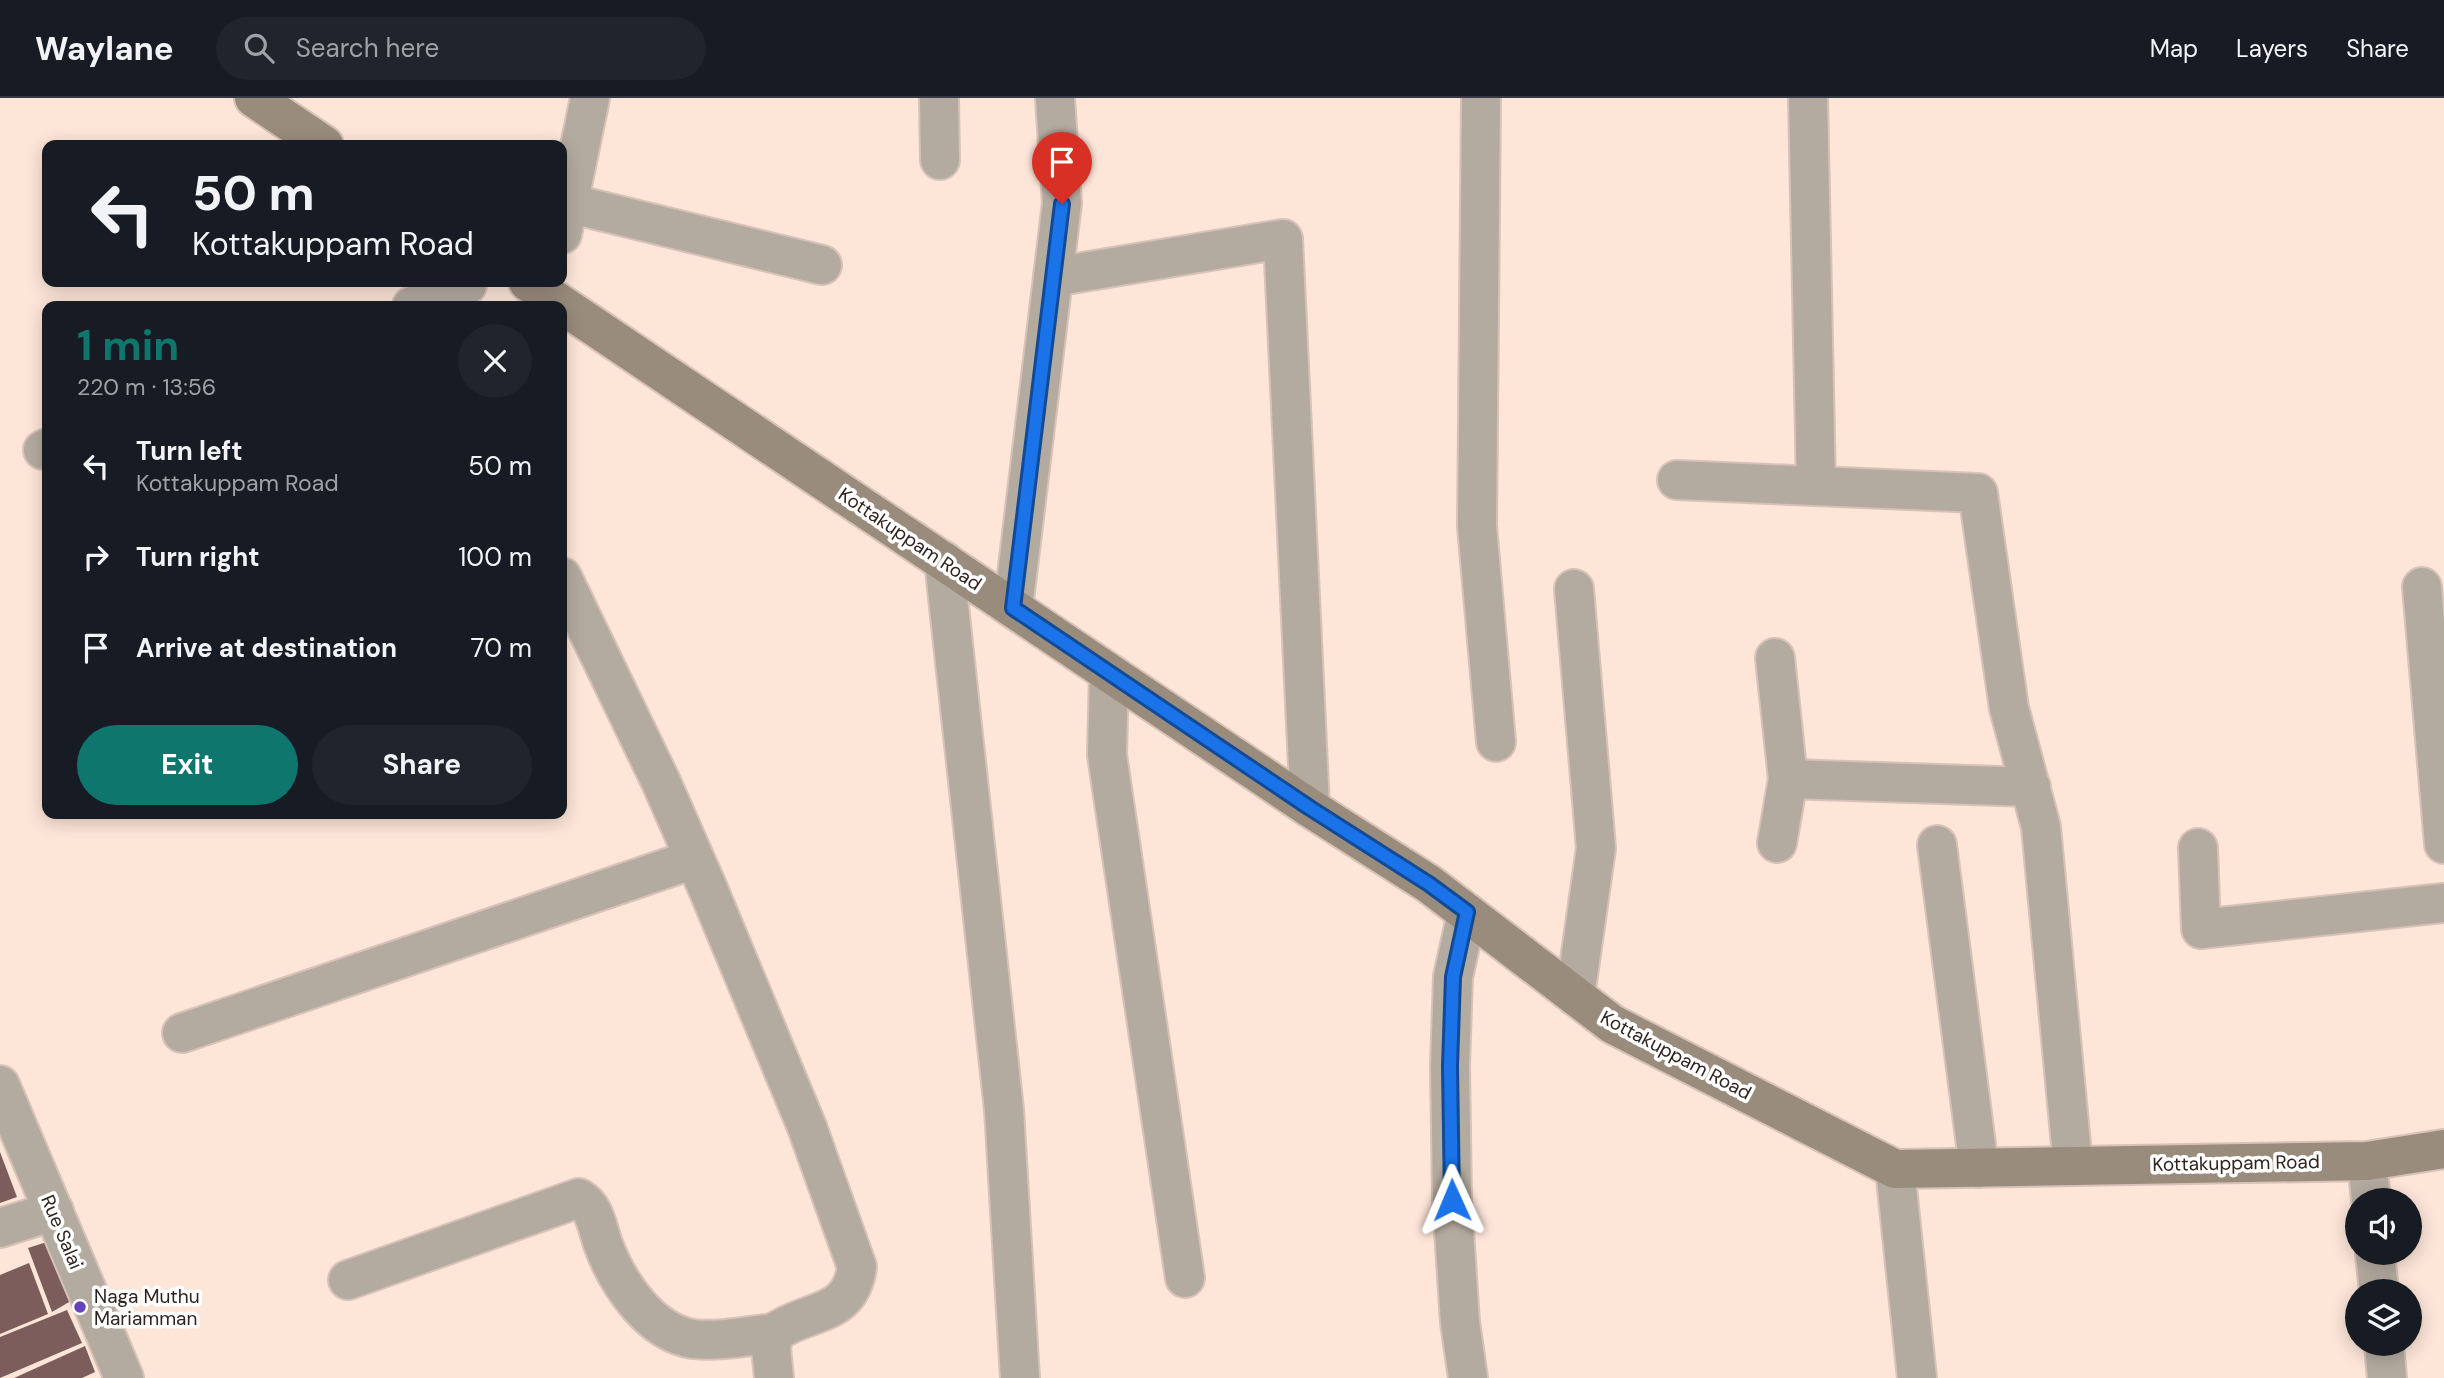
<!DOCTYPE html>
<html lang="en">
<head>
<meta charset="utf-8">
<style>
  :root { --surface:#171b24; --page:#20242c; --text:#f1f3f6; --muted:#9ea1a6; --line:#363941; --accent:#0f766e }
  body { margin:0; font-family:"DM Sans",sans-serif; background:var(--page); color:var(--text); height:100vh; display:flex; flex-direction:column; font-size:26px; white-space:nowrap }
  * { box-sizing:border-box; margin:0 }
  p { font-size:23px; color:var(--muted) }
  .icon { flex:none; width:38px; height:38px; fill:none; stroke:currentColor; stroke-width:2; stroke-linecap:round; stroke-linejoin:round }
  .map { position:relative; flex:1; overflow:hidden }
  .panel { position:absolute; left:42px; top:203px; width:525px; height:518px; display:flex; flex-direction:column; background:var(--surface); border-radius:14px; box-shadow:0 4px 18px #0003 }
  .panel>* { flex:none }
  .banner { position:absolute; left:42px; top:42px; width:525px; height:147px; border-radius:14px; box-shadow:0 4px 18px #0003; background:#171b24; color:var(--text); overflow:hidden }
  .tools { position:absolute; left:2345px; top:1090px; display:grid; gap:14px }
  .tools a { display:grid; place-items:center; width:77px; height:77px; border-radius:50%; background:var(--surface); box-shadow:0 4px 18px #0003; font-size:35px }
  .pin { position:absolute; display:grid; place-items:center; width:60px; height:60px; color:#fff; margin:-72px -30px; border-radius:50% 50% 50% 0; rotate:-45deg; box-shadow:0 0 7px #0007 }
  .pin .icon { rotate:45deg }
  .me { position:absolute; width:77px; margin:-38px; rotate:359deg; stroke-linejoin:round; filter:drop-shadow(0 0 5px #0008) }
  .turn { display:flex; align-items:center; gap:24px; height:147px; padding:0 35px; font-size:32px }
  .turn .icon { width:91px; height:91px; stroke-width:2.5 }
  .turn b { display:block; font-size:49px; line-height:60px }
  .round { display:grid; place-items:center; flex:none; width:74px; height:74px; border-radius:37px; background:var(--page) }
  .overview { display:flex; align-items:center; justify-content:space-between; height:119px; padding:0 35px }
  h1 { font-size:42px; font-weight:700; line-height:52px; color:var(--accent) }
  .primary-button { display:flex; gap:14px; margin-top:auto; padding:14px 35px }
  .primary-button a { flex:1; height:80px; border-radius:42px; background:var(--accent); color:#fff; font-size:28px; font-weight:700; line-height:80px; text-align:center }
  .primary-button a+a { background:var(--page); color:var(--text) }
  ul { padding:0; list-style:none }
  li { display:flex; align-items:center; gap:21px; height:91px; padding:0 35px }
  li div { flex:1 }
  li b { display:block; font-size:26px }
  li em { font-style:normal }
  header { display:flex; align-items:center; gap:42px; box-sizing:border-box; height:98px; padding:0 35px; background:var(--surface); border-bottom:2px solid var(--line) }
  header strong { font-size:33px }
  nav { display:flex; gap:38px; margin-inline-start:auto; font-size:24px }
  .search { width:490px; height:63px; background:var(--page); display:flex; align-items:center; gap:18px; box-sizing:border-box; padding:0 24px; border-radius:38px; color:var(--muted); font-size:26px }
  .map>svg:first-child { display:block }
</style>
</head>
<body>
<header>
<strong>Waylane</strong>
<div class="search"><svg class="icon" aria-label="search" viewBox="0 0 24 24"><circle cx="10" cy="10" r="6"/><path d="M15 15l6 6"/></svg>Search here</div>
<nav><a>Map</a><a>Layers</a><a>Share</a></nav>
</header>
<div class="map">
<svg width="2444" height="1280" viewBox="0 0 2444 1280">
  <rect width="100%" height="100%" fill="#fde5d8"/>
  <g fill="#7c5d5b">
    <polygon points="0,1054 17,1099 0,1105"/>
    <polygon points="53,1142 76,1200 52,1214 28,1150"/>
    <polygon points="29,1165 48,1216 0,1236 0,1177"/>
    <polygon points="67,1212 82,1245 0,1280 0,1239"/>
    <polygon points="85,1248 95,1274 82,1280 14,1280"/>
  </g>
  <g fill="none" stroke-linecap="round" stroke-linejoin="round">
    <defs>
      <g id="street">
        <polyline points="939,0 940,62"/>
        <polyline points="1481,0 1477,428 1496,644"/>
        <polyline points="1808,0 1816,388"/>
        <polyline points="568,105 822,167"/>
        <polyline points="562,136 590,0"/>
        <polyline points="1053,179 1283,141 1310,710"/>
        <polyline points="412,208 467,187"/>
        <polyline points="43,352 47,350"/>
        <polyline points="1677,382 1978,395 2009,610 2041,729 2073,1068"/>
        <polyline points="944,463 1004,1012 1020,1280"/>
        <path d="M562,479L661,684L708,791L807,1029L857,1169C850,1220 809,1210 774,1235L771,1250L774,1280"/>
        <polyline points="2422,489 2444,746"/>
        <polyline points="1574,491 1596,750 1575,898"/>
        <polyline points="1013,510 1062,105 1055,0"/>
        <polyline points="1775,560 1788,681 1777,745"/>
        <polyline points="1109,575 1107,657 1185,1180"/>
        <polyline points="1788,681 2031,689"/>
        <polyline points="1937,747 1979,1070"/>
        <polyline points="2198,750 2201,831 2444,805"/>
        <polyline points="1467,815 1453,879 1450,968 1452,1102 1460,1224 1468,1280"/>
        <polyline points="182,935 694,761"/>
        <polyline points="0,987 124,1280"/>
        <polyline points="2367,1063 2371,1102"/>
        <polyline points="1895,1071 1917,1280"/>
        <polyline points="0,1130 54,1113"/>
        <polyline points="2375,1155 2379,1194"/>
        <path d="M348,1182L579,1100C595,1109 597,1129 603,1146C617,1184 649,1234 693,1241C719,1244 748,1238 774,1235"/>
        <polyline points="2384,1246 2387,1280"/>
      </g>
      <g id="secondary">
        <polyline points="254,0 324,47"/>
        <polyline points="528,184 1310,710 1429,786 1612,926 1895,1071 2367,1063 2444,1051"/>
      </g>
    </defs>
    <use href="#street" stroke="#d8c2b7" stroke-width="42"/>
    <use href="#secondary" stroke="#d8c2b7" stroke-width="42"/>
    <use href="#street" stroke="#b4aba0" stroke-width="38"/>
    <use href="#secondary" stroke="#998c7d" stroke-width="38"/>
  </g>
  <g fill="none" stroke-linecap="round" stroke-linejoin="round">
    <defs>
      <polyline id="route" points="1062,106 1013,510 1310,710 1429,786 1467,814 1453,879 1450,968 1452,1102"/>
    </defs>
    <use href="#route" stroke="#114b97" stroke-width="18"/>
    <use href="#route" stroke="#1a73e8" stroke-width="12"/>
  </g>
  <circle fill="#6443bc" stroke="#fff" stroke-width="2.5" cx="80" cy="1209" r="7"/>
  <g text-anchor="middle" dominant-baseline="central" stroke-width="7" stroke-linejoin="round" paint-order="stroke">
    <g font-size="19" fill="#30241f" stroke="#fff">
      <text transform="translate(910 441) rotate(34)">Kottakuppam Road</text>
      <text transform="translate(1676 957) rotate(28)">Kottakuppam Road</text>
      <text transform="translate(2236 1065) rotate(-1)">Kottakuppam Road</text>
      <text transform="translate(62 1134) rotate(67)">Rue Salai</text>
    </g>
    <g font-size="19" fill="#30241f" stroke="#fff" text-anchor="start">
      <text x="94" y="1198">Naga Muthu<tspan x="94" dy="22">Mariamman</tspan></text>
    </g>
  </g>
</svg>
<div class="tools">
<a><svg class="icon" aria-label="sound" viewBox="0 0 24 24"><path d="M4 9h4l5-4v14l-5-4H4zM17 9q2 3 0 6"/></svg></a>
<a><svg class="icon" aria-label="layers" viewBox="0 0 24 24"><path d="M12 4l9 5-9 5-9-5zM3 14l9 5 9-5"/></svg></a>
</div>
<div class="pin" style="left:1062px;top:106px;background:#d93025"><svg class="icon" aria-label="arrive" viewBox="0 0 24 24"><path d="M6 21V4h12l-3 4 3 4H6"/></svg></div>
<svg class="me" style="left:1452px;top:1102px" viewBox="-20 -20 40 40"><path d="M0-17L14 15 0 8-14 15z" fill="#1a73e8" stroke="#fff" stroke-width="4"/></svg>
<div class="banner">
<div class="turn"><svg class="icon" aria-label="left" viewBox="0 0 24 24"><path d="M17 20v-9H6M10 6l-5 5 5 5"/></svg><div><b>50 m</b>Kottakuppam Road</div></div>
</div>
<section class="panel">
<div class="overview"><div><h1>1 min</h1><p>220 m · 13:56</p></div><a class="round"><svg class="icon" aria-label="close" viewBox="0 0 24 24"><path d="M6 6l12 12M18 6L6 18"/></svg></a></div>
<ul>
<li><svg class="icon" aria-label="left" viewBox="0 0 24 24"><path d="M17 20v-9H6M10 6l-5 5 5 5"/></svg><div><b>Turn left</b><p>Kottakuppam Road</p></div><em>50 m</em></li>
<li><svg class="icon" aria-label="right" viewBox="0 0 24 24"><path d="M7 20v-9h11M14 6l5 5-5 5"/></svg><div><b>Turn right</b></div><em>100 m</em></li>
<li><svg class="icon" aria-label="arrive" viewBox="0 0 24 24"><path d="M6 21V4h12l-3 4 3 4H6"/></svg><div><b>Arrive at destination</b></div><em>70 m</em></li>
</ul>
<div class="primary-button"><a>Exit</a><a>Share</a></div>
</section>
</div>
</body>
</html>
